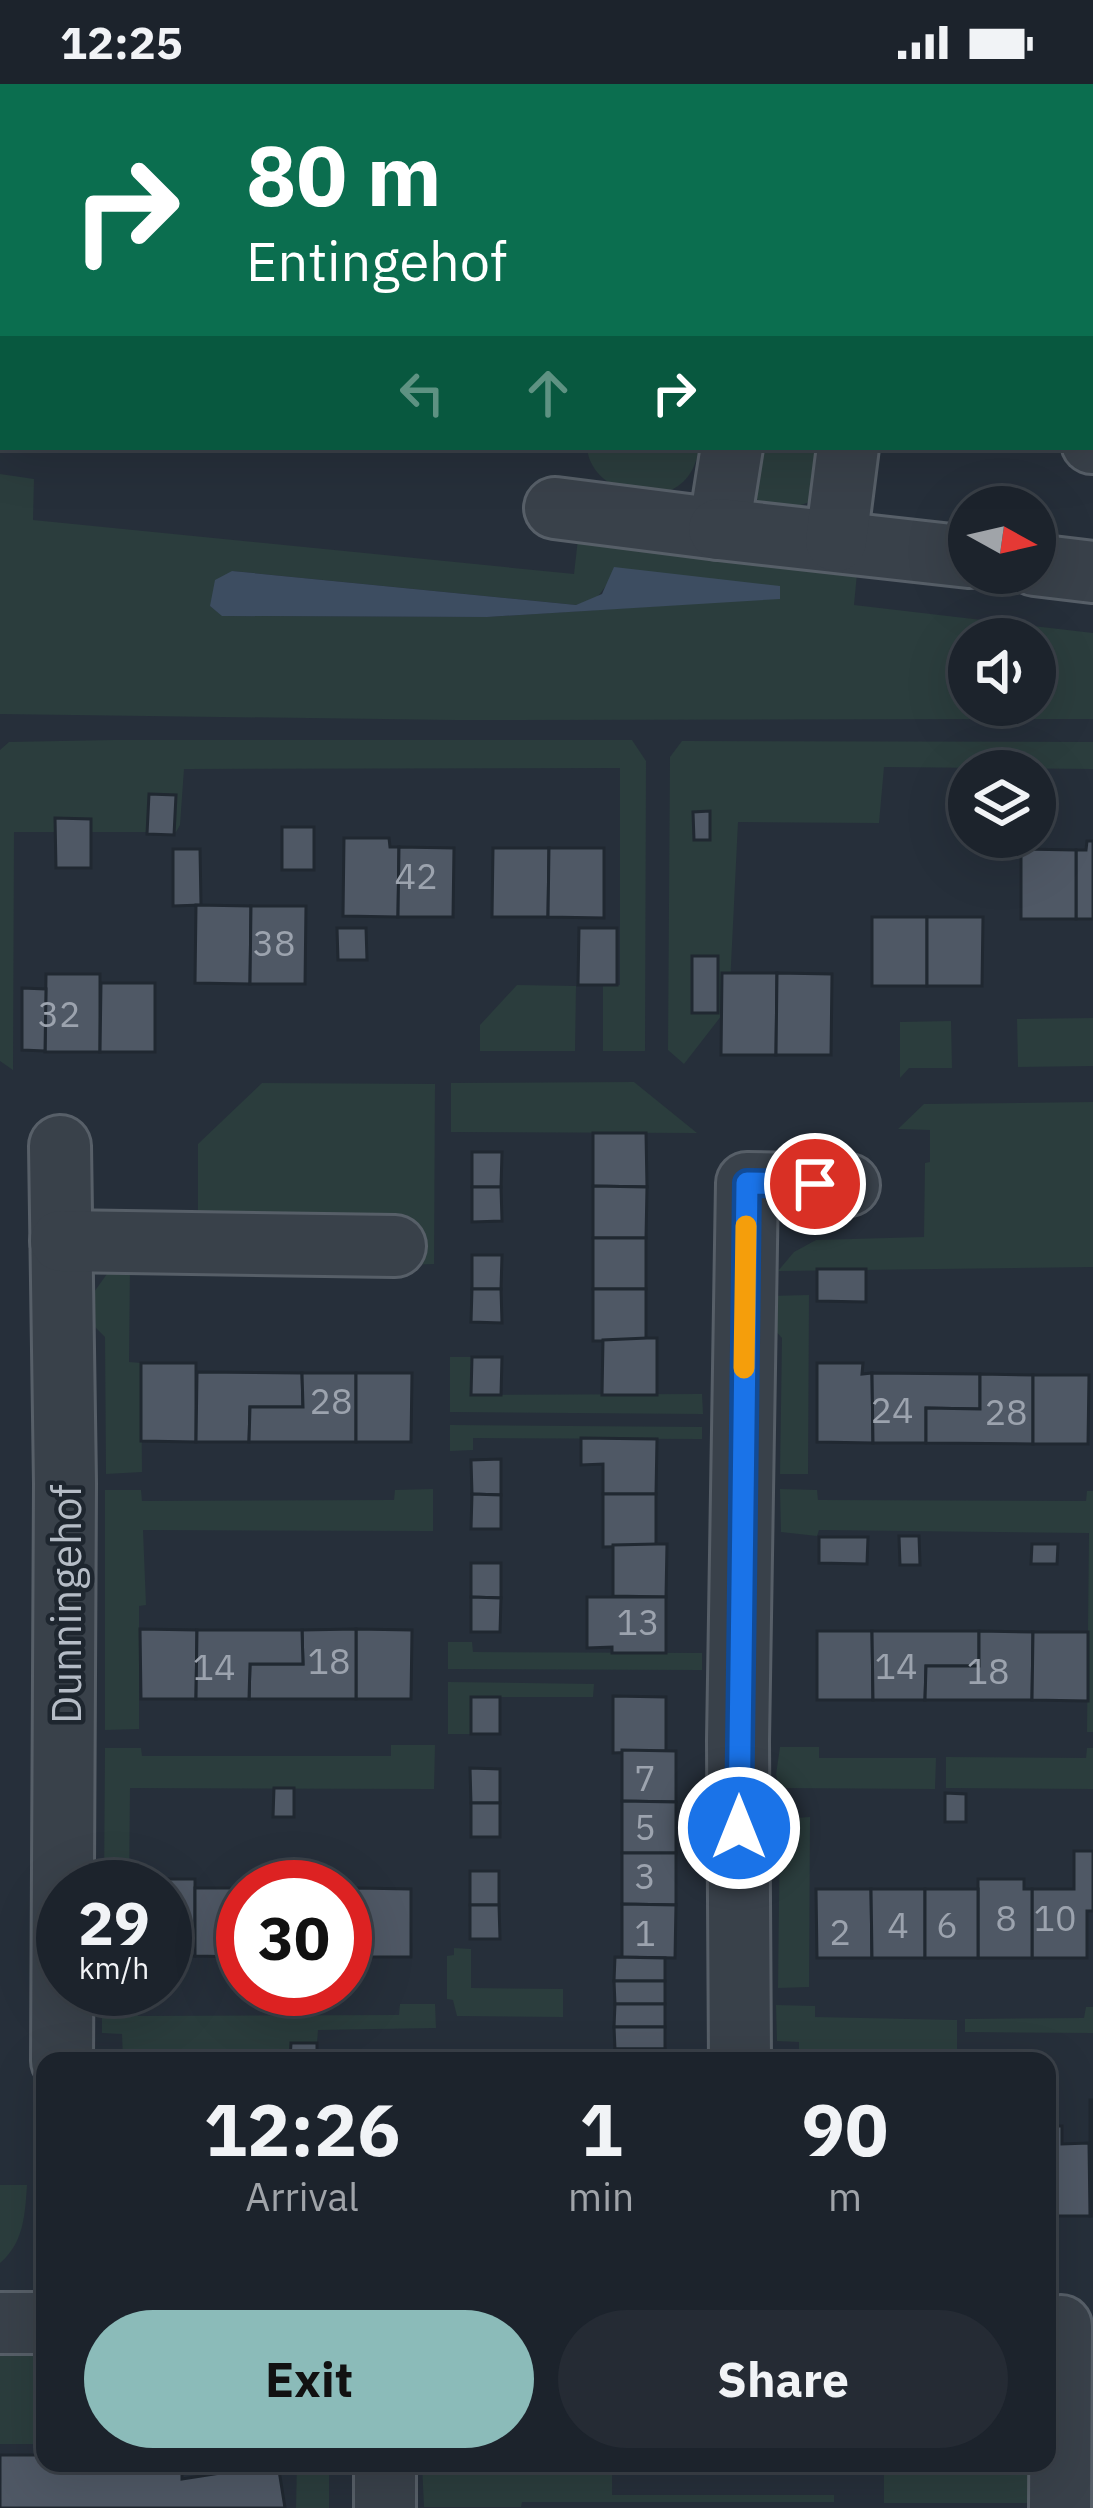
<!DOCTYPE html>
<html lang="en">
<head>
<meta charset="utf-8">
<style>
  :root { --surface:#1c232c; --page:#252b34; --text:#f1f3f6; --muted:#a0a4a9; --line:#3a4048; --accent:#8bbbb9 }
  body { margin:0; font-family:"IBM Plex Sans",sans-serif; background:var(--page); color:var(--text); height:100vh; display:flex; flex-direction:column; font-size:45px; white-space:nowrap }
  * { box-sizing:border-box; margin:0 }
  p { font-size:39px; color:var(--muted) }
  .icon { flex:none; width:66px; height:66px; fill:none; stroke:currentColor; stroke-width:2; stroke-linecap:round; stroke-linejoin:round }
  .map { position:relative; flex:1; overflow:hidden }
  .sheet { position:absolute; left:36px; top:1968px; width:1020px; height:420px; display:flex; flex-direction:column; background:var(--surface); border-radius:24px; box-shadow:0 12px 48px #0002,0 0 0 3px var(--line) }
  .sheet>* { flex:none }
  .hud { position:absolute; left:0px; top:0px; width:1095px; height:366px; box-shadow:0 12px 48px #0002,0 0 0 3px var(--line); background:#0b6e4f; color:#fff; overflow:hidden }
  .needle { width:78px; rotate:98deg }
  .controls { position:absolute; left:948px; top:402px; display:grid; gap:24px }
  .controls a { display:grid; place-items:center; width:108px; height:108px; border-radius:50%; background:var(--surface); box-shadow:0 12px 48px #0002,0 0 0 3px var(--line); font-size:60px }
  .speed { position:absolute; left:36px; top:1776px; display:flex; gap:24px; font-size:60px; font-weight:700; text-align:center }
  .speed>* { display:grid; place-content:center; width:156px; height:156px; border-radius:50%; background:var(--surface); box-shadow:0 12px 48px #0002,0 0 0 3px var(--line); line-height:1 }
  .speed small { font-size:30px; font-weight:400 }
  .speed .limit { border:18px solid #d22; background:#fff; color:#111 }
  .pin { position:absolute; display:grid; place-items:center; width:102px; height:102px; color:#fff; margin:-51px; border:6px solid #fff; border-radius:50%; box-shadow:0 3px 12px #0007 }
  .me { position:absolute; width:132px; margin:-66px; rotate:0deg; stroke-linejoin:round; filter:drop-shadow(0 0 9px #0008) }
  .turn { display:flex; align-items:center; gap:42px; height:252px; padding:0 48px; font-size:54px }
  .turn .icon { width:156px; height:156px; stroke-width:2.5 }
  .turn b { display:block; font-size:84px; line-height:102px }
  .lanes { display:flex; align-items:center; height:114px; padding:0 48px; background:#0003; justify-content:center; gap:60px; direction:ltr }
  .lanes .off { opacity:.35 }
  .eta { display:flex; justify-content:space-evenly; align-items:center; height:204px; text-align:center }
  .eta b { font-size:72px; font-weight:700; line-height:84px }
  .primary-button { display:flex; gap:24px; margin-top:auto; padding:24px 48px }
  .primary-button a { flex:1; height:138px; border-radius:72px; background:var(--accent); color:#111; font-size:48px; font-weight:700; line-height:138px; text-align:center }
  .primary-button a+a { background:var(--page); color:var(--text) }
  .status { display:flex; justify-content:space-between; align-items:center; height:84px; padding:0 60px; background:var(--surface); direction:ltr }
  .status svg { height:33px; fill:currentColor }
  .map>svg:first-child { display:block }
</style>
</head>
<body>
<div class="status"><b>12:25</b><svg viewBox="0 0 49 12"><path d="M0 12V9h3v3zM5 12V6h3v6zM10 12V3h3v9zM15 12V0h3v12zM26 1h20v11H26zM47 4h2v5h-2z"/></svg></div>
<div class="map">
<svg width="1093" height="2424" viewBox="0 0 1093 2424">
  <rect width="100%" height="100%" fill="#262f3a"/>
  <g fill="#2b3d3d" fill-rule="evenodd">
    <polygon points="153,0 1093,0 1093,102 1092,3"/>
    <path d="M587,363H699C690,438 590,415 587,363Z"/>
    <path d="M748,363H829L814,416C795,425 761,432 751,405C747,393 749,375 748,363Z"/>
    <path d="M0,390L34,395L33,436L574,490L579,446L858,479L854,521L1093,549V635L455,636L0,630ZM232,487L576,521L595,516L609,498L780,514L487,533L223,532L210,522ZM969,555H1035V621H969Z"/>
    <polygon points="113,656 632,656 646,677 645,967 603,967 603,902 620,901 620,684 184,685 180,741 176,748 14,748 13,986 0,977 0,666 9,658"/>
    <polygon points="682,657 1093,658 1093,685 884,683 879,739 738,738 729,922 684,980 668,966 670,673"/>
    <polygon points="517,901 576,902 575,967 480,967 480,941"/>
    <polygon points="1093,934 1093,982 1018,983 1017,935"/>
    <polygon points="951,937 952,984 909,984 900,994 900,938"/>
    <polygon points="634,998 697,1049 451,1048 451,999"/>
    <polygon points="262,999 435,1000 434,1180 404,1181 198,1138 198,1060"/>
    <polygon points="1093,1018 1093,1183 778,1187 794,1168 816,1156 924,1153 925,1079 930,1078 930,1046 898,1045 924,1020"/>
    <polygon points="114,1180 130,1180 129,1278 141,1279 142,1388 106,1390 105,1253 86,1234 92,1211"/>
    <polygon points="809,1211 808,1390 780,1390 782,1254 762,1232 767,1212"/>
    <polygon points="450,1273 472,1273 472,1311 702,1310 703,1330 450,1328"/>
    <polygon points="450,1341 702,1343 702,1355 473,1354 473,1366 450,1367"/>
    <polygon points="433,1405 433,1447 143,1446 146,1521 139,1522 139,1645 105,1646 105,1406 141,1406 142,1417 394,1416 395,1406"/>
    <polygon points="780,1405 817,1406 818,1416 1086,1417 1087,1407 1093,1407 1093,1648 1087,1648 1089,1449 819,1446 817,1452 781,1448"/>
    <polygon points="448,1558 472,1558 473,1568 702,1569 702,1586 448,1585"/>
    <polygon points="448,1598 594,1600 593,1613 472,1613 471,1650 448,1650"/>
    <polygon points="391,1661 435,1661 434,1705 130,1704 129,1803 104,1803 105,1664 141,1664 142,1672 391,1672"/>
    <polygon points="780,1663 819,1663 819,1674 936,1674 935,1705 780,1704 776,1691"/>
    <polygon points="1087,1664 1093,1664 1093,1705 946,1704 946,1673 1086,1674"/>
    <polygon points="810,1733 809,1903 778,1904 780,1735"/>
    <polygon points="454,1864 471,1865 471,1904 563,1905 563,1933 457,1932 453,1916 447,1915 447,1872 454,1871"/>
    <polygon points="137,1920 138,1932 399,1931 400,1920 435,1920 436,1944 318,1946 317,1959 291,1959 290,1977 123,1977 122,1950 102,1949 102,1921"/>
    <polygon points="776,1921 815,1922 815,1933 957,1936 957,1977 799,1977 799,1958 777,1957"/>
    <polygon points="1086,1923 1093,1923 1093,1949 965,1948 965,1935 1084,1934"/>
    <path d="M0,2101H27C25,2130 24,2159 0,2179Z"/>
    <rect x="0" y="2259" width="45" height="101"/>
    <polygon points="297,2379 329,2379 329,2424 296,2424"/>
    <polygon points="422,2379 612,2379 612,2411 834,2411 834,2418 522,2418 521,2423 424,2423"/>
    <polygon points="884,2379 1040,2379 1034,2417 1026,2419 884,2419"/>
  </g>
  <polygon fill="#3d4d61" points="614,483 780,502 780,515 487,533 222,532 210,522 215,496 232,487 576,521 602,510"/>
  <g fill="#4f5865" stroke="#202831" stroke-width="3">
    <polygon points="149,710 176,711 174,751 147,750"/>
    <polygon points="710,727 710,756 694,756 693,728"/>
    <polygon points="55,734 91,735 91,784 56,784"/>
    <rect x="282" y="743" width="32" height="43"/>
    <polygon points="344,754 389,754 390,763 399,763 398,833 343,832"/>
    <polygon points="1087,757 1093,757 1093,835 1076,835 1076,766 1086,766"/>
    <polygon points="399,763 454,764 453,833 398,833"/>
    <polygon points="493,764 549,764 548,833 492,833"/>
    <polygon points="549,764 604,764 604,834 548,833"/>
    <polygon points="173,765 200,765 201,821 173,822"/>
    <polygon points="1021,765 1076,766 1076,835 1021,835"/>
    <polygon points="196,821 251,822 250,900 195,899"/>
    <polygon points="251,822 306,822 305,900 250,900"/>
    <rect x="872" y="833" width="55" height="69"/>
    <polygon points="927,833 983,833 982,902 927,902"/>
    <polygon points="337,844 366,844 367,876 338,876"/>
    <polygon points="579,844 617,844 617,901 578,901"/>
    <rect x="692" y="872" width="26" height="57"/>
    <polygon points="722,889 777,889 776,971 721,971"/>
    <polygon points="777,889 832,890 831,971 776,971"/>
    <polygon points="46,890 100,890 100,968 45,968"/>
    <polygon points="101,899 155,899 155,968 100,968"/>
    <polygon points="22,904 46,905 45,967 22,966"/>
    <polygon points="593,1049 646,1049 647,1103 593,1102"/>
    <polygon points="472,1068 502,1068 501,1103 472,1103"/>
    <polygon points="593,1102 647,1103 646,1154 593,1154"/>
    <polygon points="472,1103 501,1103 502,1137 472,1138"/>
    <rect x="593" y="1154" width="53" height="51"/>
    <polygon points="472,1171 502,1171 501,1205 472,1205"/>
    <polygon points="817,1185 866,1185 866,1218 817,1217"/>
    <polygon points="472,1205 501,1205 502,1239 471,1238"/>
    <rect x="593" y="1205" width="53" height="52"/>
    <polygon points="647,1254 657,1254 657,1311 602,1311 603,1256"/>
    <polygon points="472,1273 502,1273 501,1311 471,1311"/>
    <polygon points="141,1279 196,1279 196,1358 141,1357"/>
    <polygon points="817,1279 863,1279 862,1290 872,1289 873,1359 817,1358"/>
    <polygon points="197,1288 302,1289 303,1323 250,1323 249,1358 196,1358"/>
    <polygon points="302,1289 356,1289 356,1358 249,1358 250,1323 303,1323"/>
    <polygon points="356,1289 412,1289 411,1358 356,1358"/>
    <polygon points="872,1289 980,1290 980,1325 926,1324 926,1359 873,1359"/>
    <polygon points="980,1290 1033,1291 1033,1360 926,1359 926,1324 980,1325"/>
    <polygon points="1033,1291 1089,1291 1088,1360 1033,1360"/>
    <polygon points="581,1354 657,1355 656,1410 603,1410 603,1380 581,1381"/>
    <polygon points="501,1375 501,1411 472,1410 471,1376"/>
    <polygon points="472,1410 501,1411 501,1445 471,1445"/>
    <polygon points="603,1410 656,1410 656,1462 603,1463"/>
    <polygon points="899,1452 919,1452 920,1481 900,1481"/>
    <polygon points="819,1453 868,1453 867,1480 819,1479"/>
    <polygon points="657,1460 667,1460 666,1513 613,1512 613,1461"/>
    <polygon points="1032,1460 1058,1460 1057,1480 1031,1480"/>
    <polygon points="471,1479 501,1479 501,1514 471,1513"/>
    <polygon points="471,1513 501,1514 500,1548 471,1548"/>
    <polygon points="587,1513 666,1513 666,1569 612,1569 612,1563 587,1564"/>
    <polygon points="140,1545 197,1546 196,1615 141,1615"/>
    <polygon points="356,1545 412,1546 411,1615 356,1615"/>
    <polygon points="356,1545 356,1615 249,1615 250,1580 303,1580 302,1546"/>
    <polygon points="197,1546 302,1546 303,1580 250,1580 249,1615 196,1615"/>
    <polygon points="817,1547 872,1547 873,1616 817,1616"/>
    <polygon points="872,1547 979,1547 979,1582 926,1582 925,1616 873,1616"/>
    <polygon points="979,1547 1033,1548 1032,1616 925,1616 926,1582 979,1582"/>
    <polygon points="1033,1548 1088,1548 1088,1617 1032,1616"/>
    <polygon points="613,1612 666,1613 666,1667 613,1669"/>
    <rect x="471" y="1613" width="29" height="37"/>
    <polygon points="622,1666 676,1667 676,1718 622,1717"/>
    <polygon points="470,1684 500,1685 500,1719 471,1719"/>
    <polygon points="274,1704 294,1704 294,1733 273,1733"/>
    <polygon points="945,1709 966,1710 966,1738 945,1738"/>
    <polygon points="622,1717 676,1718 676,1769 622,1769"/>
    <rect x="471" y="1719" width="29" height="34"/>
    <polygon points="1074,1767 1093,1767 1093,1827 1087,1827 1087,1874 1032,1874 1032,1805 1074,1805"/>
    <polygon points="622,1769 676,1769 676,1821 622,1820"/>
    <rect x="470" y="1787" width="29" height="34"/>
    <polygon points="140,1795 195,1795 195,1872 165,1872 165,1803 140,1803"/>
    <polygon points="978,1795 1024,1795 1024,1805 1032,1805 1032,1874 978,1874"/>
    <polygon points="195,1804 243,1804 243,1873 195,1872"/>
    <polygon points="345,1804 356,1804 355,1873 345,1873"/>
    <polygon points="356,1804 411,1805 411,1873 355,1873"/>
    <polygon points="816,1805 871,1805 872,1874 817,1874"/>
    <polygon points="871,1805 925,1805 925,1874 872,1874"/>
    <rect x="925" y="1805" width="53" height="69"/>
    <polygon points="622,1820 676,1821 675,1874 622,1873"/>
    <polygon points="470,1821 499,1821 500,1855 470,1855"/>
    <polygon points="615,1873 665,1874 665,1897 614,1897"/>
    <polygon points="614,1897 665,1897 665,1920 615,1920"/>
    <polygon points="615,1920 665,1920 665,1943 614,1943"/>
    <polygon points="614,1943 665,1943 665,1965 615,1965"/>
    <polygon points="291,1959 317,1959 317,1977 290,1977"/>
    <polygon points="615,1965 665,1965 665,1977 614,1977"/>
    <rect x="1090" y="2016" width="3" height="116"/>
    <polygon points="1047,2042 1062,2042 1062,2060 1089,2059 1090,2132 1047,2132"/>
    <polygon points="0,2371 45,2371 45,2379 182,2380 182,2395 278,2380 285,2424 0,2424"/>
  </g>
  <g fill="none" stroke-linecap="round" stroke-linejoin="round">
    <defs>
      <g id="minor">
        <polyline points="0,8 3,8"/>
        <polyline points="1092,125 1093,125"/>
        <polyline points="1092,230 1093,230"/>
        <polyline points="1092,359 1093,359"/>
        <polyline points="555,424 719,445 732,363"/>
        <polyline points="719,445 969,473"/>
        <polyline points="836,457 848,363"/>
        <polyline points="1035,481 1093,488"/>
        <polyline points="60,1062 65,1400 62,1977"/>
        <polyline points="61,1157 395,1162"/>
        <polyline points="740,1977 738,1657 747,1099 849,1101"/>
        <polyline points="0,2239 45,2239"/>
        <polyline points="385,2424 385,2379"/>
        <polyline points="1060,2424 1061,2242"/>
      </g>
    </defs>
    <use href="#minor" stroke="#575f68" stroke-width="66"/>
    <use href="#minor" stroke="#39414a" stroke-width="60"/>
  </g>
  <g fill="none" stroke-linecap="round" stroke-linejoin="round">
    <defs>
      <polyline id="route" points="739,1744 747,1099 815,1100"/>
    </defs>
    <use href="#route" stroke="#114b97" stroke-width="30"/>
    <use href="#route" stroke="#1a73e8" stroke-width="21"/>
    <polyline stroke="#f59e0b" stroke-width="21" points="744,1284 746,1142"/>
  </g>
  <g text-anchor="middle" dominant-baseline="central" stroke-width="9" stroke-linejoin="round" paint-order="stroke">
    <g font-size="36" fill="#9ca3ae">
      <text x="416" y="791">42</text>
      <text x="274" y="858">38</text>
      <text x="59" y="929">32</text>
      <text x="331" y="1316">28</text>
      <text x="892" y="1325">24</text>
      <text x="1006" y="1327">28</text>
      <text x="638" y="1537">13</text>
      <text x="329" y="1576">18</text>
      <text x="896" y="1581">14</text>
      <text x="214" y="1582">14</text>
      <text x="988" y="1586">18</text>
      <text x="645" y="1693">7</text>
      <text x="645" y="1742">5</text>
      <text x="645" y="1791">3</text>
      <text x="1006" y="1833">8</text>
      <text x="1055" y="1833">10</text>
      <text x="898" y="1840">4</text>
      <text x="947" y="1840">6</text>
      <text x="840" y="1847">2</text>
      <text x="645" y="1848">1</text>
    </g>
    <g font-size="42" fill="#b5bcc6" stroke="#1e262f">
      <text transform="translate(65 1520) rotate(-90)">Dunningehof</text>
    </g>
  </g>
</svg>
<div class="controls">
<a><svg class="needle" viewBox="-14 -14 28 28"><path d="M0-13l5 13h-10z" fill="#e53935"/><path d="M0 13l5-13h-10z" fill="#a0a4a9"/></svg></a>
<a><svg class="icon" aria-label="sound" viewBox="0 0 24 24"><path d="M4 9h4l5-4v14l-5-4H4zM17 9q2 3 0 6"/></svg></a>
<a><svg class="icon" aria-label="layers" viewBox="0 0 24 24"><path d="M12 4l9 5-9 5-9-5zM3 14l9 5 9-5"/></svg></a>
</div>
<div class="speed"><div>29<small>km/h</small></div><div class="limit">30</div></div>
<div class="pin" style="left:815px;top:1100px;background:#d93025"><svg class="icon" aria-label="arrive" viewBox="0 0 24 24"><path d="M6 21V4h12l-3 4 3 4H6"/></svg></div>
<svg class="me" style="left:739px;top:1744px" viewBox="-20 -20 40 40"><circle r="17" fill="#1a73e8" stroke="#fff" stroke-width="3"/><path d="M0-11L8 9 0 5-8 9z" fill="#fff"/></svg>
<div class="hud">
<div class="turn"><svg class="icon" aria-label="right" viewBox="0 0 24 24"><path d="M7 20v-9h11M14 6l5 5-5 5"/></svg><div><b>80 m</b>Entingehof</div></div>
<div class="lanes"><svg class="icon off" aria-label="left" viewBox="0 0 24 24"><path d="M17 20v-9H6M10 6l-5 5 5 5"/></svg><svg class="icon off" aria-label="ahead" viewBox="0 0 24 24"><path d="M12 20V5M6 11l6-6 6 6"/></svg><svg class="icon" aria-label="right" viewBox="0 0 24 24"><path d="M7 20v-9h11M14 6l5 5-5 5"/></svg></div>
</div>
<section class="sheet">
<div class="eta">
<div><b>12:26</b><p>Arrival</p></div>
<div><b>1</b><p>min</p></div>
<div><b>90</b><p>m</p></div>
</div>
<div class="primary-button"><a>Exit</a><a>Share</a></div>
</section>
</div>
</body>
</html>
